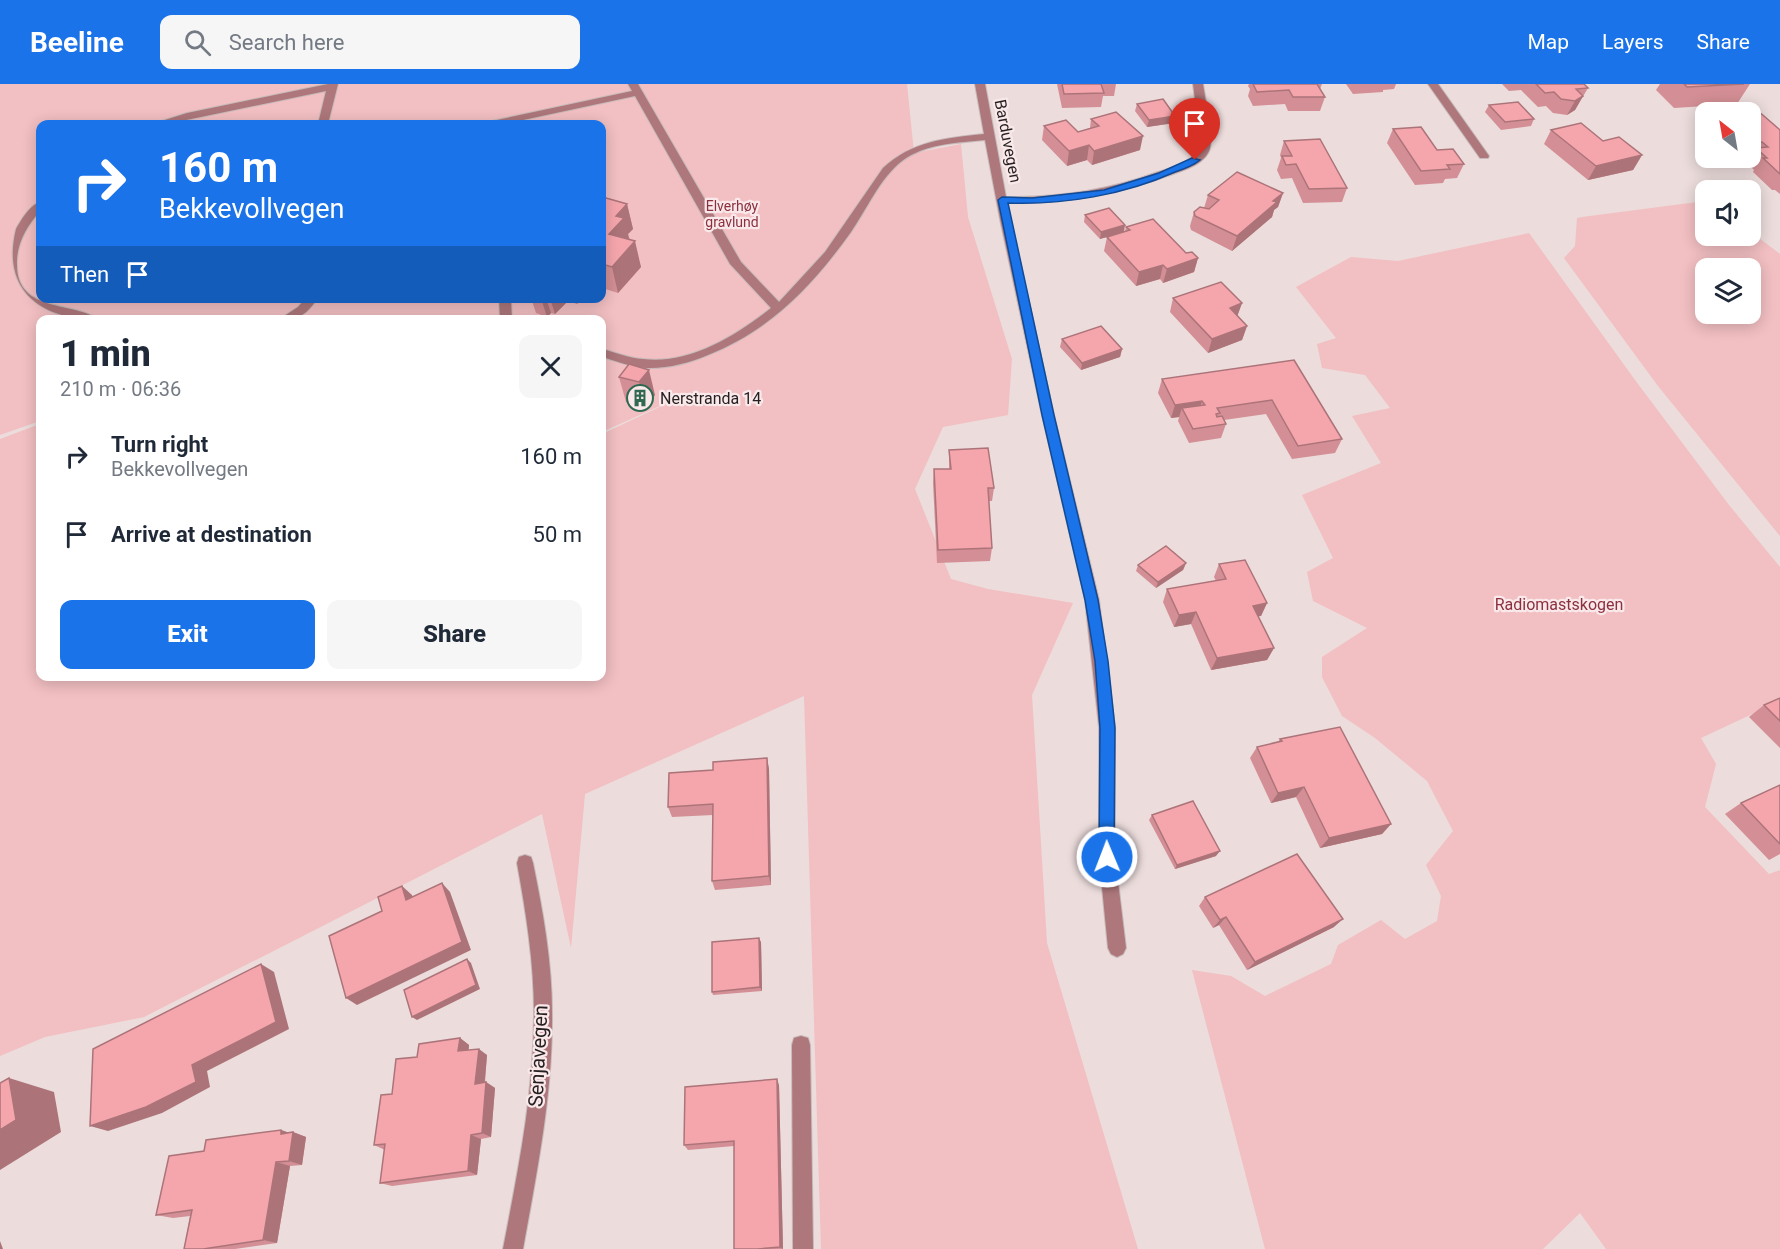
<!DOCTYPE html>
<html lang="en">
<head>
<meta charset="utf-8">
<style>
  :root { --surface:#fff; --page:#f6f6f7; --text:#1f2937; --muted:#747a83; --accent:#1a73e8 }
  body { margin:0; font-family:Roboto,sans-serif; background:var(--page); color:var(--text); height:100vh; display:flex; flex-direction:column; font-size:22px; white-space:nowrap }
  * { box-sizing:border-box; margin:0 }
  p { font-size:20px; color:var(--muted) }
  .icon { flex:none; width:33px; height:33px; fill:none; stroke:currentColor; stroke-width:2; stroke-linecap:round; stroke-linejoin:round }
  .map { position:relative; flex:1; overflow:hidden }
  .details { position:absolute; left:36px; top:231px; width:570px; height:366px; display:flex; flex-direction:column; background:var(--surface); border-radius:12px; box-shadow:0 3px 15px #0003 }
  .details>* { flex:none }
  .guide { position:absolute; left:36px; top:36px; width:570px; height:183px; border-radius:12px; box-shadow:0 3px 15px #0003; background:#1a73e8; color:#fff; overflow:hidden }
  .needle { width:39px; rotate:329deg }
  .fabs { position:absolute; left:1695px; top:18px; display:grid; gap:12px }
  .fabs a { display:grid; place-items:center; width:66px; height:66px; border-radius:12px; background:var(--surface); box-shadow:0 3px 15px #0003; font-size:30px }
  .pin { position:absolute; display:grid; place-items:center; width:51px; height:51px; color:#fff; margin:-62px -26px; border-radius:50% 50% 50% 0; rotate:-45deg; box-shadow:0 0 6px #0007 }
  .pin .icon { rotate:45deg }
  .me { position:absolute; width:66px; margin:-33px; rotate:359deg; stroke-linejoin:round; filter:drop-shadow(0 0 4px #0008) }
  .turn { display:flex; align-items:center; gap:21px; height:126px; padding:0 24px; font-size:27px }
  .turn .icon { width:78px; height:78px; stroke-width:2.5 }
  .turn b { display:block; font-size:42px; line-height:51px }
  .then { display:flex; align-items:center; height:57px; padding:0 24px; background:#0003; gap:12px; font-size:22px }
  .round { display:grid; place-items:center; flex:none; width:63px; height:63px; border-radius:12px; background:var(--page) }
  .headline { display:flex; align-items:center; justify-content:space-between; height:102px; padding:0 24px }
  h1 { font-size:36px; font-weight:800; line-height:45px }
  .action { display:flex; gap:12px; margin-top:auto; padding:12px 24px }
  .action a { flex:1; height:69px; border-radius:12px; background:var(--accent); color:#fff; font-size:24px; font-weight:800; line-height:69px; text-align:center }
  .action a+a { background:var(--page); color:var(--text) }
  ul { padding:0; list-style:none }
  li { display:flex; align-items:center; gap:18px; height:78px; padding:0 24px }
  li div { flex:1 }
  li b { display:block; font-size:22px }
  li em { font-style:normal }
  header { display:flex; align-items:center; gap:36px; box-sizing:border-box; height:84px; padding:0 30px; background:var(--accent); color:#fff }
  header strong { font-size:28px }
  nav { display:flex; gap:33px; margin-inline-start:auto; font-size:21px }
  .search { width:420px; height:54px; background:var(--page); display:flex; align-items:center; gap:15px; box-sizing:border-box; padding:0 21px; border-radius:12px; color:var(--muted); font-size:22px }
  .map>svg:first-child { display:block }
</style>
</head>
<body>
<header>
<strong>Beeline</strong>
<div class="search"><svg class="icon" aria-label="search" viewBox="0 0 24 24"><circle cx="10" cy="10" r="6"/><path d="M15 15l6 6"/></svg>Search here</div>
<nav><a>Map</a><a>Layers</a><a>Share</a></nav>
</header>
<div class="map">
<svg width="1780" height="1165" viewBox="0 0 1780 1165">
  <rect width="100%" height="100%" fill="#ecdcdc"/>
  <g fill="#f2bfc2" fill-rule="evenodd">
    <path d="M0,0H907L914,69L961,60L968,133L1012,275L1008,331L943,343L915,405L951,495L988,505L1073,519L1032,611L1047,859L1138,1165H821L804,612L585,710L571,864L542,730L144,933L45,953L0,972V355L40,340V592H602V350L711,299L602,348V236H40V337L0,351ZM40,40H602V214H40Z"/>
    <path d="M1705,117L1706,152H1750L1751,148L1780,170V452L1658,302L1564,174L1575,162L1577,134L1582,133ZM1706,184H1750V230H1706Z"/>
    <polygon points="1529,149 1635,296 1729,421 1780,483 1780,617 1701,654 1716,680 1705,723 1769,790 1780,786 1780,1165 1606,1165 1580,1129 1543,1165 1265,1165 1192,886 1231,892 1265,912 1331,880 1338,861 1381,836 1405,855 1437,837 1441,812 1426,781 1453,747 1427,697 1375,654 1342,632 1322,593 1322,573 1367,544 1313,517 1307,488 1333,474 1302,411 1381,379 1352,332 1390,324 1365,291 1322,284 1317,260 1336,254 1296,203 1351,173 1398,177"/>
  </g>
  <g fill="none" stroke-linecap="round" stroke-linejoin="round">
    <defs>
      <g id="minor">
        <polygon points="328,0 338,0 328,40 318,40 326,7 167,40 152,40 187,29"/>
        <path d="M628,0H638L741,178L779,218L825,168L883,84C912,57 946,54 984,50L975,0H985L1006,113C1059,114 1109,106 1158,88C1174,83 1193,78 1201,62L1193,0H1203C1205,13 1213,53 1210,64C1206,80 1184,86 1170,91C1117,110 1064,120 1007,119L1054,331L1099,516L1115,643V773L1126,864L1123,870L1117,873L1111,870L1108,864L1099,773V643L1085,516L1042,331L1000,135L985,56C957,59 926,59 902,77C880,94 867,125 851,148C813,201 771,246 708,271C689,279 666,285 646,284C631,283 616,277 602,273V265C615,268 628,274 643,275C689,281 737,251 771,224L730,180L635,12L504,40H487L492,37L632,7Z"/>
        <polygon points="1428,0 1438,0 1489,72 1488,74 1480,74"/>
        <path d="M40,118V127C27,142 16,160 17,181C17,230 76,217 99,236C46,236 0,210 16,145C21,136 30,121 40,118Z"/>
        <path d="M306,214H318C306,231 299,236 278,236L298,223Z"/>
        <polygon points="499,214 511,214 512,236 500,236"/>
        <path d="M525,771L531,773L533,779C543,828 552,878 552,929C553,1009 537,1087 523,1165H503C518,1087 534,1009 534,929C534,878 526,829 517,779L519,773Z"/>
        <polygon points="801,952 808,954 810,961 813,1165 793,1165 792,961 794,954"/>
      </g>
    </defs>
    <use href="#minor" stroke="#c8baba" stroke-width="2"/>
    <use href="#minor" fill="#ad777b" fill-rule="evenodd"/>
  </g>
  <g fill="#d38f95">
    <polygon points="1057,0 1116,0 1114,12 1103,12 1101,23 1062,24"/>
    <polygon points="1249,0 1322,0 1320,5 1325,13 1320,27 1288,27 1285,20 1253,22 1248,12 1250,5 1248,2"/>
    <polygon points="1346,0 1396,0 1394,5 1383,6 1383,8 1353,10"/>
    <polygon points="1502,0 1584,0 1588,4 1575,26 1567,31 1553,29 1546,22 1538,23 1521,6 1509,7"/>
    <polygon points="1660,0 1750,0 1737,20 1674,24 1656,6"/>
    <polygon points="1137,20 1175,32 1174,39 1147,43 1135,27"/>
    <polygon points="1489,21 1534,35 1531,42 1501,46 1485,28"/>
    <polygon points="1750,28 1780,46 1780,110 1775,106 1772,106 1753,88 1754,86 1746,78 1750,74"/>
    <polygon points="1091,35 1140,66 1092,81 1087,76 1067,82 1042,56 1044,42 1078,48 1090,44"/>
    <polygon points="1393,45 1464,80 1457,94 1445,95 1443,99 1415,101 1387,59"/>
    <polygon points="1551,46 1603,57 1642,71 1633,86 1588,96 1544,60"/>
    <polygon points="1284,57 1347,104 1342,118 1303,119 1292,94 1281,95 1277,86 1281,74 1280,71"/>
    <polygon points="1283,109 1278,123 1274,126 1272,133 1232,167 1191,146 1190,142 1194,128 1204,124 1208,111"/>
    <polygon points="602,119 627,120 633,145 628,150 630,156 641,183 618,209 602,204"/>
    <polygon points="1085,131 1124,148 1100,155 1084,138"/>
    <polygon points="1126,143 1198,174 1194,188 1163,199 1160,195 1136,202 1104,167 1107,153 1125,147"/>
    <polygon points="531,214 582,214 577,220 568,217 555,230 551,229 547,233 536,229"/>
    <polygon points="1173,214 1242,219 1237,232 1247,242 1242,256 1208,269 1170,228"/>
    <polygon points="1062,255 1122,265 1120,273 1081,286 1060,263"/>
    <polygon points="1294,276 1342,355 1335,369 1292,375 1266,330 1224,336 1226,340 1221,354 1189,359 1178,337 1179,333 1171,334 1158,309 1162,295"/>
    <polygon points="629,280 655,311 646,323 626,318 619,293"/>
    <polygon points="949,366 994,404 992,417 989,417 992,464 990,477 937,479 933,399 934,385 949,385"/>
    <polygon points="1186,479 1183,486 1156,504 1136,487 1138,481"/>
    <polygon points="1219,480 1267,519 1261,532 1258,532 1274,564 1267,576 1211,586 1191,540 1174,543 1163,518 1167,505 1216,497 1214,493"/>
    <polygon points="1780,614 1780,664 1749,633 1764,621"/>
    <polygon points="1280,655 1391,740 1382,750 1320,764 1296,713 1271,719 1250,674 1257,663 1278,658"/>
    <polygon points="767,674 769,685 771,801 715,806 712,797 713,731 672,733 668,723 713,686"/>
    <polygon points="1780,701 1780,770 1769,776 1725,730 1741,719"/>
    <polygon points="1152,731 1216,772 1175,785 1149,736"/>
    <polygon points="1205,813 1334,843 1247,886 1219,841 1213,844 1199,822"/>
    <polygon points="761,858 762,907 713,911 712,908"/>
    <polygon points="460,954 469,961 468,966 487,971 485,999 486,998 495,1004 491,1053 481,1055 477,1091 392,1102 380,1099 385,1066 374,1061 392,1010 417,973"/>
    <polygon points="779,1001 783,1165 734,1165 734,1062 688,1066 684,1061"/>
    <polygon points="281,1046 289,1049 293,1048 306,1053 302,1081 290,1082 277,1159 235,1165 184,1165 190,1132 173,1134 156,1131"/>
  </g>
  <g fill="#ac7479">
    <polygon points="1583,12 1575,26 1567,31 1575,17"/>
    <polygon points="1175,32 1174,39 1147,43 1149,36"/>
    <polygon points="1143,52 1140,66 1092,81 1094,67"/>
    <polygon points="1762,58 1757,65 1756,64 1750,72 1750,68 1757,59"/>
    <polygon points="1089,61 1087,76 1067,82 1069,67"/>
    <polygon points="1642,71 1633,86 1588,96 1596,82"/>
    <polygon points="1283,109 1278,123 1274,126 1272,133 1232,167 1237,152 1273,117"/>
    <polygon points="627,120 633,145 628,150 630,160 609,150 616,132"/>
    <polygon points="1125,141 1124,148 1100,155 1101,148"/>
    <polygon points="635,157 641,183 618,209 612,183"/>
    <polygon points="1198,174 1194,188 1163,199 1167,185"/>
    <polygon points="1163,181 1160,195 1136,202 1139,188"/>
    <polygon points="541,214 546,214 551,229 547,233"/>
    <polygon points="550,214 567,214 568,217 555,230"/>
    <polygon points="576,214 582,214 577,220"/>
    <polygon points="1242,219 1237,233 1230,224"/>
    <polygon points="1247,242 1242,256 1208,269 1212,255"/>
    <polygon points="1122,265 1120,273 1081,286 1082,279"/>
    <polygon points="649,286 655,311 646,323 639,298"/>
    <polygon points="1202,317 1198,330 1182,324 1179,333 1171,334 1175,321"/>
    <polygon points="1186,479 1183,486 1156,504 1158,498"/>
    <polygon points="1267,519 1261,532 1247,534 1253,522"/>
    <polygon points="1196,528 1191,540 1174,543 1179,531"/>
    <polygon points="1274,564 1267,576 1211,586 1217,574"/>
    <polygon points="767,674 769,685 771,801 769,792"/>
    <polygon points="1304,703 1296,713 1271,719 1278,709"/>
    <polygon points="1391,740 1382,750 1320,764 1329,754"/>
    <polygon points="1220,767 1216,772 1175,785 1177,781"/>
    <polygon points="442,799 450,808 471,866 357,921 346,914"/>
    <polygon points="402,802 412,811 416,825 406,816"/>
    <polygon points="1226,833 1219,841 1213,844 1220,836"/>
    <polygon points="1343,835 1334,843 1247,886 1255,878"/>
    <polygon points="759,854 761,858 762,907 760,903"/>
    <polygon points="467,875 471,879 480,905 417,936 412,933"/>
    <polygon points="261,880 274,888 289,945 207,987 210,1003 162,1029 108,1047 90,1042 192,981"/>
    <polygon points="460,954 469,961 468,974 458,967"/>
    <polygon points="479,965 487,971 484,1005 475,1000"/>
    <polygon points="9,994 54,1008 61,1048 0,1086 0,1046"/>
    <polygon points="777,995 779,1001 783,1165 780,1163"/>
    <polygon points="486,998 495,1004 491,1053 482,1049"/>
    <polygon points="281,1046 293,1050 293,1048 306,1053 302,1081 289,1077 281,1050"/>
    <polygon points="471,1051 481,1055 477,1091 468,1087"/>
    <polygon points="276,1078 290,1082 277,1159 263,1156"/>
    <polygon points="0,1157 3,1165 0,1165"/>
  </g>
  <g fill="#f5a6ad" stroke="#ac7479" stroke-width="1.5">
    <polygon points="1062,0 1101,0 1104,9 1064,10"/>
    <polygon points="1253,0 1317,0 1325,13 1293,13 1289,6 1257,8"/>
    <polygon points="1536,0 1584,0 1588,4 1576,5 1583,12 1575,17 1561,15 1554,8 1545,9"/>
    <polygon points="1684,0 1744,0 1687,3"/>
    <polygon points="1163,15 1175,32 1149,36 1137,20"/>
    <polygon points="1518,18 1534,35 1505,38 1489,21"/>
    <polygon points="1757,26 1780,46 1780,90 1763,74 1767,74 1756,64 1768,63 1762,58 1757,59 1750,54 1750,28 1746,28"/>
    <polygon points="1116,28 1143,52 1094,67 1089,61 1069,67 1044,42 1066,36 1078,48 1099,42 1091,35"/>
    <polygon points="1581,39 1603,57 1619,53 1642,71 1596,82 1551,46"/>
    <polygon points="1421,43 1437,66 1453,65 1464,80 1447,81 1450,85 1421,87 1393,45"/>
    <polygon points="1320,55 1347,104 1309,105 1296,80 1286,81 1282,72 1292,72 1284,57"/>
    <polygon points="1237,88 1283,109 1273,117 1277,118 1237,152 1195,132 1194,128 1200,123 1209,125 1219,116 1208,111"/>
    <polygon points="606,114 627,120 616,132 624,134 609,150 635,157 612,183 602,180 602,119"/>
    <polygon points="1109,124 1125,141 1101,148 1085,131"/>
    <polygon points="1153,135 1186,169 1192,168 1198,174 1167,185 1163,181 1139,188 1107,153 1130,146 1126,143"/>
    <polygon points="1221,198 1242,219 1230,224 1247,242 1212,255 1173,214"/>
    <polygon points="1101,242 1122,265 1082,279 1062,255"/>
    <polygon points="1294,276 1342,355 1298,362 1272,316 1217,324 1220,329 1216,330 1217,333 1222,332 1226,340 1193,345 1182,324 1205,321 1202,317 1175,321 1162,295"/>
    <polygon points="629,280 649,286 639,298 619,293"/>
    <polygon points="988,364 994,404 988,404 992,464 938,466 934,385 951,385 949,366"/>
    <polygon points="1166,462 1186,479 1158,498 1138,481"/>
    <polygon points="1245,476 1267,519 1253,522 1274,564 1217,574 1196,528 1179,531 1167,505 1226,495 1219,480"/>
    <polygon points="1780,614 1780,637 1764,621"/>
    <polygon points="1340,643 1391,740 1329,754 1304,703 1278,709 1257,663 1282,657 1280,655"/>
    <polygon points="767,674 769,792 712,797 713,720 668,723 669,689 713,686 713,678"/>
    <polygon points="1780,701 1780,760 1741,719"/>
    <polygon points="1193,717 1220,767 1177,781 1152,731"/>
    <polygon points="1297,770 1343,835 1255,878 1226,833 1220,836 1205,813"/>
    <polygon points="442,799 462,858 346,914 329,852 382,827 378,813 402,802 406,816"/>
    <polygon points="759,854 760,903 712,908 712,858"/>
    <polygon points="467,875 476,901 412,933 404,906"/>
    <polygon points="261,880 276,938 192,981 196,998 146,1023 90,1042 93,965"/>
    <polygon points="460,954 458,967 479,965 475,1000 486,998 482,1049 471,1051 468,1087 380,1099 385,1060 374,1061 381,1011 392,1010 396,975 417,973 419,960"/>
    <polygon points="9,994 16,1036 0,1046 0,999"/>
    <polygon points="777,995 780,1163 757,1165 734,1165 734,1057 684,1061 685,1003"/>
    <polygon points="281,1046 281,1050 293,1048 289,1077 276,1078 263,1156 203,1165 184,1165 192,1126 156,1131 169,1072 204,1067 206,1056"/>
  </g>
  <path fill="#1a73e8" stroke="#114b97" stroke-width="1.5" d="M1192,74L1200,76C1193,82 1184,85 1175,88C1124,111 1064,121 1008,119L1054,331L1098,516L1108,577L1115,644L1114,773L1112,778L1107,780L1101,778L1099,773L1100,644L1095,577L1085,516L1042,331L998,116L1002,113L1032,114L1104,106L1159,89Z"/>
  <defs>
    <symbol id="building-ring" viewBox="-11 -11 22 22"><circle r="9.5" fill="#fae9ea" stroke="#306951" stroke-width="1.5"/><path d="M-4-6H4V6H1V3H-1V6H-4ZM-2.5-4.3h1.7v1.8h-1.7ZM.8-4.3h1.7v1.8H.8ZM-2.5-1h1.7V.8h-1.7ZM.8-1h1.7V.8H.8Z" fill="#306951"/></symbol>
  </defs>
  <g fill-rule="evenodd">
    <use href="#building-ring" x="625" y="299" width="30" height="30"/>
  </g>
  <g text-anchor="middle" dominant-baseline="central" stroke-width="4.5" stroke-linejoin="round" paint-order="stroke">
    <g font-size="14" fill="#8c303f" stroke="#fae9ea">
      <text x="732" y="122">Elverhøy<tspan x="732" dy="16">gravlund</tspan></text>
    </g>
    <g font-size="16" fill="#251f20" stroke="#fae9ea">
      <text transform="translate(1008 57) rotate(79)">Barduvegen</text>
    </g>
    <g font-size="16" fill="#251f20" stroke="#fae9ea" text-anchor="start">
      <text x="660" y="314">Nerstranda 14</text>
    </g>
    <g font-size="16" fill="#8c303f" stroke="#fae9ea">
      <text x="1559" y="520">Radiomastskogen</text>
    </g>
    <g font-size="20" fill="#251f20" stroke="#fae9ea">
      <text transform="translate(538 972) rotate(-87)">Senjavegen</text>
    </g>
  </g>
</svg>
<div class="fabs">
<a><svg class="needle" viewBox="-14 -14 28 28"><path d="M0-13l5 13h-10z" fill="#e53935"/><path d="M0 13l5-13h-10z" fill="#747a83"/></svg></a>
<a><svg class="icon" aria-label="sound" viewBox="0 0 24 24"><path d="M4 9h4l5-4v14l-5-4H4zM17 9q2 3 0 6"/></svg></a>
<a><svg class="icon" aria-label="layers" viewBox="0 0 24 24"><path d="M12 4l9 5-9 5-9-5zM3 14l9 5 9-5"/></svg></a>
</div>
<div class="pin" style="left:1195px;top:76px;background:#d93025"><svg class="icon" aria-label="arrive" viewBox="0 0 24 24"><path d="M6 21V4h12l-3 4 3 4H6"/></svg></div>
<svg class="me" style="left:1107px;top:773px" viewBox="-20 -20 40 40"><circle r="17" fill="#1a73e8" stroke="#fff" stroke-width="3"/><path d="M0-11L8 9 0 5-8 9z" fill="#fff"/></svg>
<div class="guide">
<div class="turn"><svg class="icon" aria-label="right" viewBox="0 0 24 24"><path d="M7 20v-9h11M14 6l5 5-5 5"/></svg><div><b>160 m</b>Bekkevollvegen</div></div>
<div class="then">Then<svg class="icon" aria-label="arrive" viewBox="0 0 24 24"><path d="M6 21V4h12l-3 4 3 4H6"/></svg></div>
</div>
<section class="details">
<div class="headline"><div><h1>1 min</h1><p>210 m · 06:36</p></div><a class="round"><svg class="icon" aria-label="close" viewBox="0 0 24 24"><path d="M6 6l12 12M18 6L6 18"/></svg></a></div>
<ul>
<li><svg class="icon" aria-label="right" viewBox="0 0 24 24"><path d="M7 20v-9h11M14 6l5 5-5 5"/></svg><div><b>Turn right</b><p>Bekkevollvegen</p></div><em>160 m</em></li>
<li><svg class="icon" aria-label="arrive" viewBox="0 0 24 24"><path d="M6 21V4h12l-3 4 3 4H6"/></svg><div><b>Arrive at destination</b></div><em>50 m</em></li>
</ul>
<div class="action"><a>Exit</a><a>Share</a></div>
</section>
</div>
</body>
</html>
